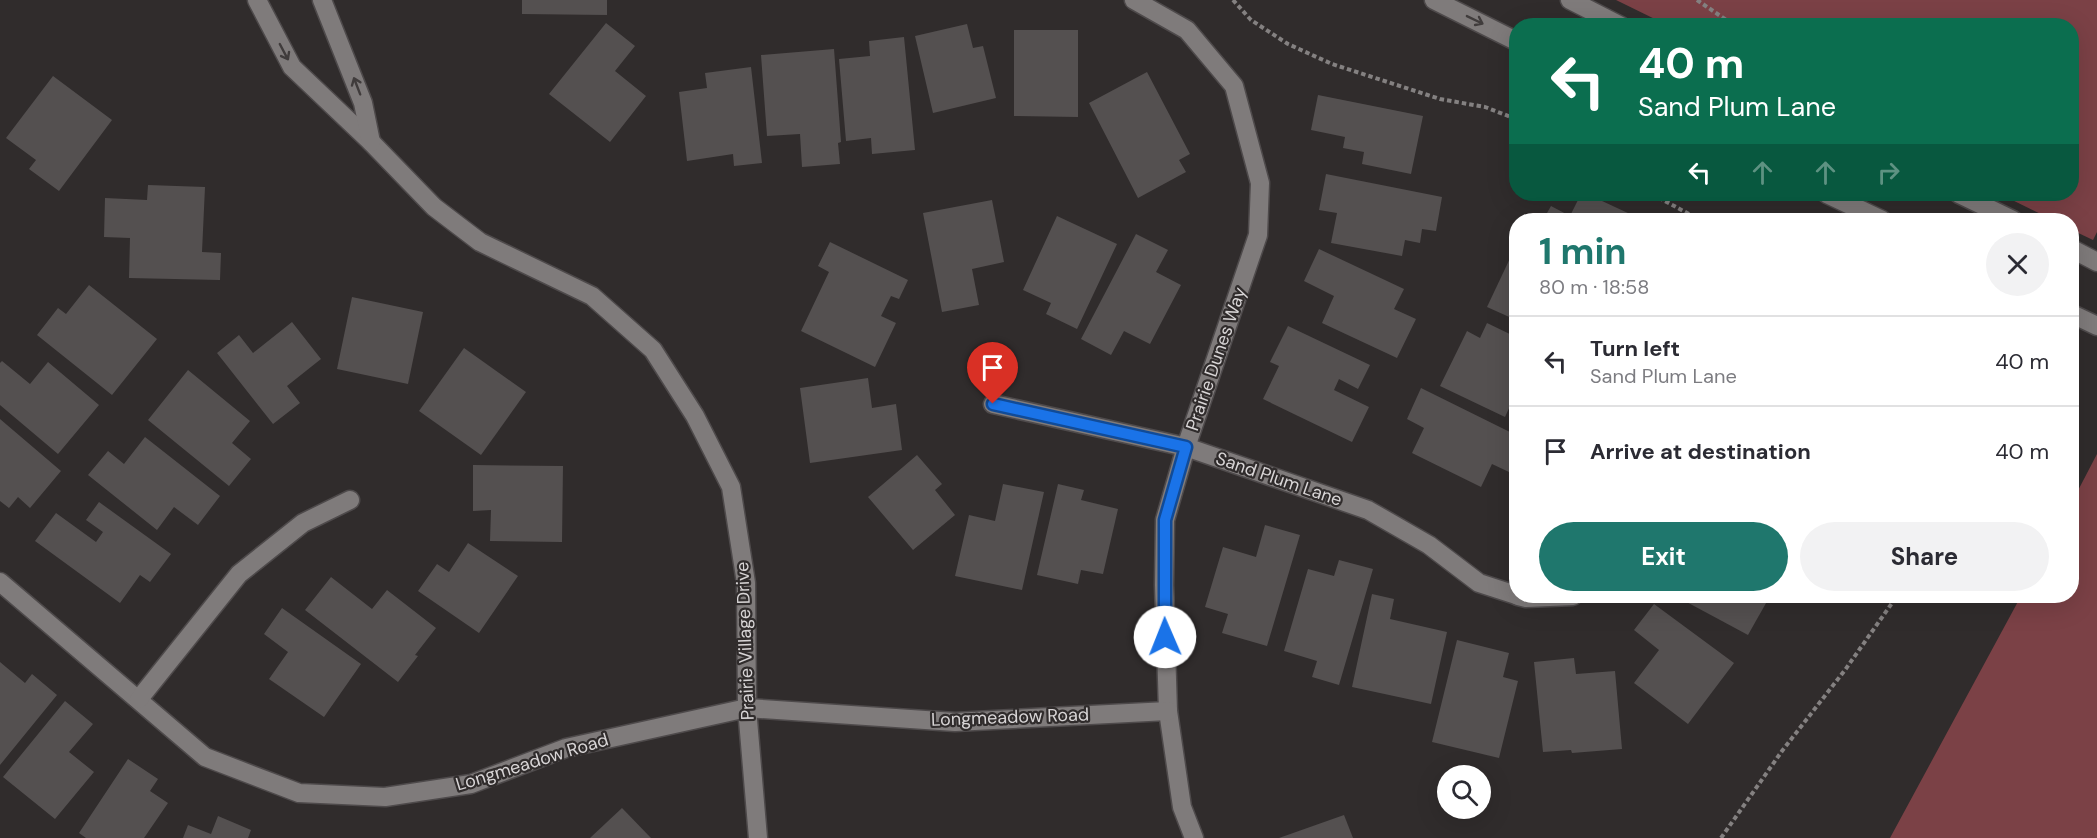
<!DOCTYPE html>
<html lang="en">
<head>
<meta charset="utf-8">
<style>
  :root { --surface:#fff; --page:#f2f2f3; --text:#2b2b33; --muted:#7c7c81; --line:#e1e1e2; --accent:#1f776d }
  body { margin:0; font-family:"DM Sans",sans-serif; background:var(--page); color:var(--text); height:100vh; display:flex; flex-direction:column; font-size:22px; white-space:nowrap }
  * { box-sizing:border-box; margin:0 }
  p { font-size:20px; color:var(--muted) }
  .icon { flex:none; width:33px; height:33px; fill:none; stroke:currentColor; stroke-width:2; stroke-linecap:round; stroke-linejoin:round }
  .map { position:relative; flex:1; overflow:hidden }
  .panel { position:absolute; left:1509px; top:213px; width:570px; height:390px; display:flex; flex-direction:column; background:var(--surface); border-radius:24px; box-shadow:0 6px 24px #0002 }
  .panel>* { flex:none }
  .banner { position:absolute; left:1509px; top:18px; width:570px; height:183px; border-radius:24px; box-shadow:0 6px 24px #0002; background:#0b6e4f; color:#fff; overflow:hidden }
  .buttons { position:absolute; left:1437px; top:765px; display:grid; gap:12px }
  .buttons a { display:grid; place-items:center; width:54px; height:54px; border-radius:50%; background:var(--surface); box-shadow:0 6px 24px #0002; font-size:30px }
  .pin { position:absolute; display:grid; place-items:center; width:51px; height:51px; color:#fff; margin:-62px -26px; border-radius:50% 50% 50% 0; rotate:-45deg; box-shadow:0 0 6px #0007 }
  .pin .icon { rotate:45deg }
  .me { position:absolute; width:66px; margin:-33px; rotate:359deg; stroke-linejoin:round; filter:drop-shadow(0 0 4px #0008) }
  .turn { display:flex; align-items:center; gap:21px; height:126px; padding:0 30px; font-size:27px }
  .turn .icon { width:78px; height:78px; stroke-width:2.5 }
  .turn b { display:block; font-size:42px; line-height:51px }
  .lanes { display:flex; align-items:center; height:57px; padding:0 30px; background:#0003; justify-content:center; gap:30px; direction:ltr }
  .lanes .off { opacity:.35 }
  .round { display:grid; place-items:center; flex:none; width:63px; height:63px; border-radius:32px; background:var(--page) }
  .summary { display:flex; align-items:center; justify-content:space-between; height:102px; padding:0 30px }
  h1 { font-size:36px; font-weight:700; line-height:45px; color:var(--accent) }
  .primary-button { display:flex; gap:12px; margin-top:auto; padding:12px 30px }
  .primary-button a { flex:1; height:69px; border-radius:36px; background:var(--accent); color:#fff; font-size:24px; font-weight:700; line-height:69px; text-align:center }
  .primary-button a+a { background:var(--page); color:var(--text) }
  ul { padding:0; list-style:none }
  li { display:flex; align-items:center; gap:18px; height:90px; padding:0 30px; border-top:2px solid var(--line) }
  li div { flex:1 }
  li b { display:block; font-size:22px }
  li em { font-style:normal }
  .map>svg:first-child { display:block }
</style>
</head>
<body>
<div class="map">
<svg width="2097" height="838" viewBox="0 0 2097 838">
  <rect width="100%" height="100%" fill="#302c2c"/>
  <g fill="#7b4146">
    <polygon points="1616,0 2097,0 2097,232 2093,240 2072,230 2072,220 2053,220 2000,194 2072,194 2072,26 1667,25"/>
    <polygon points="2097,454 2097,838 1890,838 2021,596 2072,596 2072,502"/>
  </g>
  <g fill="#545050">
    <polygon points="522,0 607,0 607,15 522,14"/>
    <polygon points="606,23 635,46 615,71 646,96 610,142 549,94"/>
    <polygon points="967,24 973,48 983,46 996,98 933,113 915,36"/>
    <polygon points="1014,30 1078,30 1078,117 1014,116"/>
    <polygon points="904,37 915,150 872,154 871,138 846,141 839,59 870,56 869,41"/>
    <polygon points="834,49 841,142 838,143 840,164 802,167 800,134 767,136 761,55"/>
    <polygon points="751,67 762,163 734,166 733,154 687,161 679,92 707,88 705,73"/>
    <polygon points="1147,72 1190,154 1179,160 1186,172 1138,198 1089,103"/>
    <polygon points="53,76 112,120 59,191 29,169 36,160 6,138"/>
    <polygon points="1318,95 1423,116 1411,174 1362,164 1364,152 1343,148 1345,137 1311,130"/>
    <polygon points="1326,174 1442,197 1436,231 1422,229 1420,243 1405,240 1402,256 1331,243 1337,213 1319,210"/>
    <polygon points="148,185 205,187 202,252 221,253 220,280 129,278 130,238 104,237 105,198 147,200"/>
    <polygon points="1581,194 1587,194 1643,220 1543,220 1551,206 1570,216"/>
    <polygon points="992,200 1004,262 972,269 979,305 942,312 923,213"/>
    <polygon points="1057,216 1117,244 1077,329 1046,314 1051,303 1023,290"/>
    <polygon points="1136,234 1168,250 1156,272 1181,285 1150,344 1124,331 1111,355 1081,339"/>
    <polygon points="830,242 908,280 899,299 891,296 881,316 896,323 875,367 801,331 829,272 818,266"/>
    <polygon points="1319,249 1404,289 1394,309 1416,319 1397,358 1322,323 1334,296 1304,281"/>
    <polygon points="1513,252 1516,253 1516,320 1487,307"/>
    <polygon points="89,285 157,339 112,395 37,335 58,308 66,314"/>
    <polygon points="352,297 423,312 408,384 337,369"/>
    <polygon points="292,322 321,359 287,386 300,403 273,424 217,353 239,335 253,353"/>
    <polygon points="1487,323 1516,337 1516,393 1505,417 1440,386 1467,331 1480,338"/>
    <polygon points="1288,326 1370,365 1358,389 1339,379 1334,390 1369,407 1352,442 1263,399 1279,366 1270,362"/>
    <polygon points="464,348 526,392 481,455 419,411"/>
    <polygon points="2,361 30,384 48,362 99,405 58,454 0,405 0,363"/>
    <polygon points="188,370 250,421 232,443 251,459 229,486 148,420"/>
    <polygon points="868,378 872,408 896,404 902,450 810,463 800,388"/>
    <polygon points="1421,388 1516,435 1516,457 1509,472 1492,464 1481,487 1412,453 1424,428 1407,419"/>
    <polygon points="0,419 61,471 30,508 18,497 9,508 0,501"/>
    <polygon points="145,437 220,496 198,525 174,507 157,530 88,475 108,451 124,464"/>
    <polygon points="917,455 942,484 935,490 955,515 913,550 868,497"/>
    <polygon points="473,465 563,466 562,542 490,541 491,510 473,511"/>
    <polygon points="1003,484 1044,492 1022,590 955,576 969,515 995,521"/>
    <polygon points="1058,484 1084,490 1081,500 1118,509 1103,574 1081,570 1078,584 1037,575"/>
    <polygon points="99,502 171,554 150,582 140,575 120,603 35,541 56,513 96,542 103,532 86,520"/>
    <polygon points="1265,525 1300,535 1267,646 1222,633 1228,614 1205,607 1223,547 1256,557"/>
    <polygon points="468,543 518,576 479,633 418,591 437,564 449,572"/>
    <polygon points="1339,560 1373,569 1339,685 1312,677 1317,661 1284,651 1308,569 1334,576"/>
    <polygon points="331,577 372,609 387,590 436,628 415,655 418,656 398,682 305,610"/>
    <polygon points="1372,594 1394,599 1390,619 1447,632 1431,704 1352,687"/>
    <polygon points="1683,596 1770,596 1748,635 1681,599"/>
    <polygon points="1654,604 1734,663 1688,724 1634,683 1659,650 1634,630"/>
    <polygon points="282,608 361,664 324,717 269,679 288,652 264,634"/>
    <polygon points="1457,640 1509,653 1503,677 1518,681 1499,758 1432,742"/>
    <polygon points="1574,658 1576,674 1615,671 1622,749 1572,753 1571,750 1543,752 1534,662"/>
    <polygon points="0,662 25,683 32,674 57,695 0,765"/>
    <polygon points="65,701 93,724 69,752 94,772 55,819 3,777"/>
    <polygon points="128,759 158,779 150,791 168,803 144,838 86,838 79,833"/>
    <polygon points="622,808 651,838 590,838"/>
    <polygon points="1344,815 1353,838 1279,838"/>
    <polygon points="218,816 251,830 248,838 183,838 188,825 211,834"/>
  </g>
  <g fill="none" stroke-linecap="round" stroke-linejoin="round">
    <defs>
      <g id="street">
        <polyline points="257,0 292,67 371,142 434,207 480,242 592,296 653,350 695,416 731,487 746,583 747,708 758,838"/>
        <polyline points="322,0 363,103 371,142"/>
        <polyline points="1134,0 1187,30 1234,86 1260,183 1258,235 1186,447 1165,520 1164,585 1168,711 1182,807 1194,838"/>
        <polyline points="993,404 1186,447 1368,510 1429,545 1479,583 1516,595"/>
        <polyline points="0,582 205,757 299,793 385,797 471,784 566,748 747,708 955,722 1168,711"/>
        <polyline points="1518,596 1526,598 1573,596"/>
        <polyline points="139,699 239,574 303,523 350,500"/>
      </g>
      <g id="secondary">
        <polyline points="1434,0 1516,41"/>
        <polyline points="1570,0 1621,26"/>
        <polyline points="1827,194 1882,220"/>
        <polyline points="1959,194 2013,220"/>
        <polyline points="2072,249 2097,262"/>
        <polyline points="2072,314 2097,326"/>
      </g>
    </defs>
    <use href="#street" stroke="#4e4a4b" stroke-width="21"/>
    <use href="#secondary" stroke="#4e4a4b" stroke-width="21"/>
    <g stroke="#848181" stroke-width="4" stroke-dasharray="4.5 3" stroke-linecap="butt">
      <polyline points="1233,0 1251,20 1288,44 1332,64 1440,99 1485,107 1516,119"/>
      <polyline points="1697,0 1735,26"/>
      <polyline points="1652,194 1700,220"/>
      <polyline points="1721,838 1782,751 1845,670 1897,596"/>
    </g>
    <use href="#street" stroke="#7f7b7b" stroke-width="18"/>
    <use href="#secondary" stroke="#7f7b7b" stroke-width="18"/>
  </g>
  <defs><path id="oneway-shaft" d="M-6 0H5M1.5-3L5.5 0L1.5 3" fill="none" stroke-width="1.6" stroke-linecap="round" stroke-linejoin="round" transform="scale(1.5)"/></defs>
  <g stroke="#403c3c">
    <use href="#oneway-shaft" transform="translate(1475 20) rotate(26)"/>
    <use href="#oneway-shaft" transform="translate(284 52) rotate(62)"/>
    <use href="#oneway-shaft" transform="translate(357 86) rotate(-111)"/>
  </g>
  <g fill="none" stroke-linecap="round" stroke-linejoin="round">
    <defs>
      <polyline id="route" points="993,404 1186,447 1165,520 1165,637"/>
    </defs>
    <use href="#route" stroke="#114b97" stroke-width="15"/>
    <use href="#route" stroke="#1a73e8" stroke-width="10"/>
  </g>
  <g text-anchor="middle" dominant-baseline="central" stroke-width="4.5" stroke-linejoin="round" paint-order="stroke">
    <g font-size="18" fill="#d8d5d6" stroke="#302c2c">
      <text transform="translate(1216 359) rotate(-71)">Prairie Dunes Way</text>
      <text transform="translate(1279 479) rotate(19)">Sand Plum Lane</text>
      <text transform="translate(745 641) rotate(-92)">Prairie Village Drive</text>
      <text transform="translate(1010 717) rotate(-2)">Longmeadow Road</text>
      <text transform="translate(532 762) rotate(-17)">Longmeadow Road</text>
    </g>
  </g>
</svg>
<div class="buttons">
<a><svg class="icon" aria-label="search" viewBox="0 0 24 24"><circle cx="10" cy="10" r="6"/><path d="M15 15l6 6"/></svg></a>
</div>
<div class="pin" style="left:993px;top:404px;background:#d93025"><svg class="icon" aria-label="arrive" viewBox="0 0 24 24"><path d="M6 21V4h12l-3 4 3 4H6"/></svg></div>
<svg class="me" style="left:1165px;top:637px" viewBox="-20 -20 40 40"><circle r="19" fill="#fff"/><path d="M0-13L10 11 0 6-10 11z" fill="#1a73e8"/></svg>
<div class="banner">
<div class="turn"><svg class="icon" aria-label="left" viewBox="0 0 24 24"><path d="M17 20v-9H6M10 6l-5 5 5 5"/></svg><div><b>40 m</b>Sand Plum Lane</div></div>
<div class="lanes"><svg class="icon" aria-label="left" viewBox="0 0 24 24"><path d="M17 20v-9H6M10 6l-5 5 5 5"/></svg><svg class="icon off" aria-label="ahead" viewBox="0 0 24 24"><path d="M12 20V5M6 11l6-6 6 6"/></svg><svg class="icon off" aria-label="ahead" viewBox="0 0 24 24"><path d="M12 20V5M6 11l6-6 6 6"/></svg><svg class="icon off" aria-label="right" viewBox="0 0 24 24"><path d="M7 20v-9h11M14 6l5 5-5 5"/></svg></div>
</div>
<section class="panel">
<div class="summary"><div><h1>1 min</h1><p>80 m · 18:58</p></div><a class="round"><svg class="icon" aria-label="close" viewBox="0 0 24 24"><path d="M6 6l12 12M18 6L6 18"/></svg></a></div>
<ul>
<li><svg class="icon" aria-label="left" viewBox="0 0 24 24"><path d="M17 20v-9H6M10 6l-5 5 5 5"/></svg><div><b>Turn left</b><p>Sand Plum Lane</p></div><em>40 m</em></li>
<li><svg class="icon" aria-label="arrive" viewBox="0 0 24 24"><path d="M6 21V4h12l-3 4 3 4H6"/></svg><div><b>Arrive at destination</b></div><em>40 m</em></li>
</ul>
<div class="primary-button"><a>Exit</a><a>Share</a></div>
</section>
</div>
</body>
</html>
